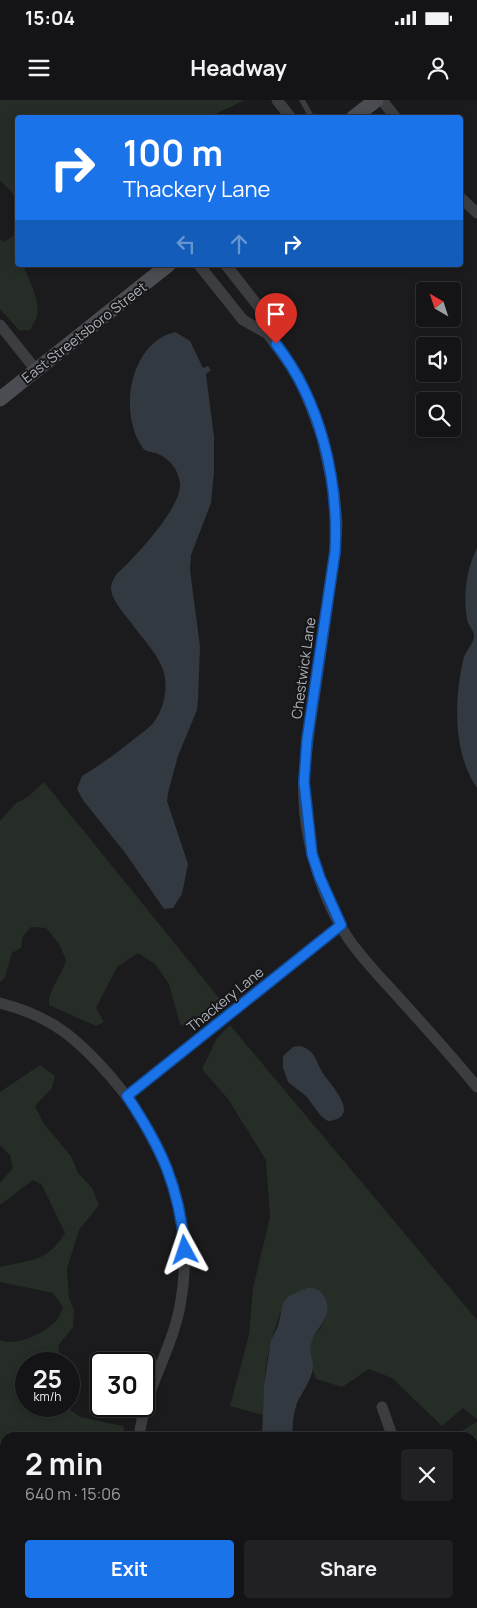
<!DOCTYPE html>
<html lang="en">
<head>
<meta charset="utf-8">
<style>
  :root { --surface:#141416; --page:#212123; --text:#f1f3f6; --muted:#9d9ea1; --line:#333335; --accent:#1a73e8 }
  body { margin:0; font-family:Manrope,sans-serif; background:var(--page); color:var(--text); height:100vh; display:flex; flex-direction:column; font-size:19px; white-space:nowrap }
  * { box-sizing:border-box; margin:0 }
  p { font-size:16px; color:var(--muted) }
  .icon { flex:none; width:28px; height:28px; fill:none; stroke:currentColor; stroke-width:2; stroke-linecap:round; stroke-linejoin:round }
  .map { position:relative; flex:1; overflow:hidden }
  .side { position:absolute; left:0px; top:1332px; width:478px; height:176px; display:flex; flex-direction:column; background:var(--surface); border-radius:15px 15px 0 0; box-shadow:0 2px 8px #0003,0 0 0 1px var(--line) }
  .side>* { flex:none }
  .banner { position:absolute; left:15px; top:15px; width:448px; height:152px; border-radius:5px; box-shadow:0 2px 8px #0003,0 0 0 1px var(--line); background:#1a73e8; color:#fff; overflow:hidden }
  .needle { width:32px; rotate:321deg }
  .fabs { position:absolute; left:416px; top:182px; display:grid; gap:10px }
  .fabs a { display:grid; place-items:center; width:45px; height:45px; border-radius:5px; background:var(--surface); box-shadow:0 2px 8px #0003,0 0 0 1px var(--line); font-size:25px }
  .speed { position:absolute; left:15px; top:1252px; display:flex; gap:10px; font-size:25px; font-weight:700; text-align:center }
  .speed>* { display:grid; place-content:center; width:65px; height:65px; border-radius:50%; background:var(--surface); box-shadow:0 2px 8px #0003,0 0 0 1px var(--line); line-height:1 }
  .speed small { font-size:12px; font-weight:400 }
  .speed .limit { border:2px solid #111; border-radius:8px; background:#fff; color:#111 }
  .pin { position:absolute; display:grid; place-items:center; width:42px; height:42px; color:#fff; margin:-51px -21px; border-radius:50% 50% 50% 0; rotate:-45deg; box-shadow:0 0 5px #0007 }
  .pin .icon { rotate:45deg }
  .me { position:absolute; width:55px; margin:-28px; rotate:355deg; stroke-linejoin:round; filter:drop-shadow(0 0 4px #0008) }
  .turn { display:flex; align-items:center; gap:18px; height:105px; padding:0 25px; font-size:22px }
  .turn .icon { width:65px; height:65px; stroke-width:2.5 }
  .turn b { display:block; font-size:35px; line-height:42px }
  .lanes { display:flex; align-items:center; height:48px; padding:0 25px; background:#0003; justify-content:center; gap:25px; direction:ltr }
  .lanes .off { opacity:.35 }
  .round { display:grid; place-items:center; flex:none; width:52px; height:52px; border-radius:5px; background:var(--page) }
  .headline { display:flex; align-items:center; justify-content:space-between; height:85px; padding:0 25px }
  h1 { font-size:30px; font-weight:700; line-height:38px }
  .action { display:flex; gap:10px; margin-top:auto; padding:10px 25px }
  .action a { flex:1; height:58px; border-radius:5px; background:var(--accent); color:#fff; font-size:20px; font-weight:700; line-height:58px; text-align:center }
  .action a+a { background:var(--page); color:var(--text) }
  .status { display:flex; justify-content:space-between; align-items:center; height:35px; padding:0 25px; background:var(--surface); direction:ltr }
  .status svg { height:14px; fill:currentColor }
  header { display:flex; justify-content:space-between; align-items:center; height:65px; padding:0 25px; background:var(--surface); font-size:22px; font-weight:700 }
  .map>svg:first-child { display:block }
</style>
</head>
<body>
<div class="status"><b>15:04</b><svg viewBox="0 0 49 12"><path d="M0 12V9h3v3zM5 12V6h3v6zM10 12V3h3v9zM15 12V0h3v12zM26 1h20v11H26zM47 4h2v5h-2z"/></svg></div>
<header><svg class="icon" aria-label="menu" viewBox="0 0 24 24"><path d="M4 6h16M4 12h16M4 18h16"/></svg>Headway<svg class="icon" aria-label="person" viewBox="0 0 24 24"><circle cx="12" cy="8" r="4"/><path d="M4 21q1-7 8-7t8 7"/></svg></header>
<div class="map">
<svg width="477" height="1508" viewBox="0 0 477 1508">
  <rect width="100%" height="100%" fill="#1b1b1d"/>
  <g fill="#252d26">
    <polygon points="0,0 242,0 243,1 209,17 18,18 17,98 0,80"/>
    <path d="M17,134L18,165H23C28,177 41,202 37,216C36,220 32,226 30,230H19L0,209V139L4,142Z"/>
    <path d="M44,682L219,898L206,917L190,928L180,924L169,884L155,864L138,853L117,867L96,908L104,922L96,926L49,905C48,889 62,876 66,860L59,844L46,828L31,827L23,836L21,848L12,853L5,877L0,882V721L15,704L29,696Z"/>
    <path d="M230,925L477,1220V1319L463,1308L442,1326L392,1278L369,1269L342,1287L316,1279C312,1267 306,1252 312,1239C314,1236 317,1233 319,1230C329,1217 328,1205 322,1192L280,1212C278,1223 273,1231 271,1242C264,1266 264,1291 263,1315L230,1306L249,1235L253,1188L270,1117L266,1060L228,999L202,969L217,938Z"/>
    <path d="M40,965L55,976L52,988L35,1006L44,1024L71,1056L78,1073L92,1088L99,1105L79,1130L67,1169L69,1198L74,1210L73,1227L58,1246L63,1264H26V1306H65L80,1317L123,1326L126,1337L5,1338V1341L0,1342V1240C15,1247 41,1234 53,1224C58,1220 61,1212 63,1207L53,1193L0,1182V1167C32,1159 46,1163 65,1133L42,1085L33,1080L0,1105V1083L13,1068L10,1055L0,1045V992Z"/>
    <polygon points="477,1322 477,1414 475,1416 472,1416 472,1338 451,1337"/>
  </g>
  <g fill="#323940">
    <path d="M175,232L190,241L203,268L208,266L211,270L206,274L214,337V372L211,403L191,455L190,470L200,547L198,599L197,610L178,656L168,693L167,701L188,764L182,794L173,808L164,809L126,754L83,700L77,689L82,676C100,665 117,653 134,639C141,634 149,628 154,622C165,607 169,584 162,567C156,552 141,537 132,524C125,514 111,500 111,488C112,475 122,470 130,461C145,445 182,405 180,383C178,369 170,359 158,354C152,351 146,353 142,347C118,311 130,243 175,232Z"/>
    <path d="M477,448V688C453,653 454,601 463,561C464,552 473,545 474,537C474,530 468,525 467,519C463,495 466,470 477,448Z"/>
    <path d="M300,946C316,950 316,963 324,975C333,987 362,1018 328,1021L321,1016L306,996L288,982L283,968V956L293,947Z"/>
    <path d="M307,1188C316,1188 321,1189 325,1198C334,1217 317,1226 312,1241C308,1251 313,1258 313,1267C312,1280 302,1292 297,1303C293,1315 292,1325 293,1337H262L264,1285L271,1240L278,1226L283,1203L289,1196Z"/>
  </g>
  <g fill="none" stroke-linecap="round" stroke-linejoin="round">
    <polyline stroke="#3c3d41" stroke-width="5.5" points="302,0 312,18"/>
    <g stroke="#3c3d41" stroke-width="11">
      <polyline points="277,0 291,18"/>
      <polyline points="382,0 396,18"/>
      <polyline points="460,97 477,113"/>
      <polyline points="199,165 243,220 268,234"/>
      <path d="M226,165L259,207L268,234L298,276L311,307L322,337L334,392L337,423L335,452C329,489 325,527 319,564C314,603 306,641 304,680C301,731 320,796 348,838C363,860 382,879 400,899C426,928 452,956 477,987"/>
      <polyline points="0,225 36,270"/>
      <path d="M0,903C51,916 77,938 111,977C165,1040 195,1117 181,1200C174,1248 144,1289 139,1338"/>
      <polyline points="127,996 341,825"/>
      <polyline points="382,1307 393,1338"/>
      <polyline points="472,1442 477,1441"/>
      <polyline points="0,1444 5,1445"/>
      <polyline points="156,1504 156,1508"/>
      <polyline points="369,1508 372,1504"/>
    </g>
    <g stroke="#4b4c51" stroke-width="15">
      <polyline points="353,18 376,0"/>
      <polyline points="0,299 168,165"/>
    </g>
  </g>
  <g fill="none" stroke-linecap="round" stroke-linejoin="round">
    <defs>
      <path id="route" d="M185,1150C179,1086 162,1049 127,996L341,825L320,778L312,754L304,682L307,640L335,452C339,380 321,302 276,244"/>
    </defs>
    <use href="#route" stroke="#114b97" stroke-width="12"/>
    <use href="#route" stroke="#1a73e8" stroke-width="9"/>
  </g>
  <g text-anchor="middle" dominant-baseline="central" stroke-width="4" stroke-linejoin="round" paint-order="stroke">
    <g font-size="14" fill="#afb2bb" stroke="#161618">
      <text transform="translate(84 232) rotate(-38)">East Streetsboro Street</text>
      <text transform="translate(303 568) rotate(-82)">Chestwick Lane</text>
      <text transform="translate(225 899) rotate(-39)">Thackery Lane</text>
    </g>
  </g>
</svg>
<div class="fabs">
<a><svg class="needle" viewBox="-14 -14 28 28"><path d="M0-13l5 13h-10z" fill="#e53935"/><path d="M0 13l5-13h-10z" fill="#9d9ea1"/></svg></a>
<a><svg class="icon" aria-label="sound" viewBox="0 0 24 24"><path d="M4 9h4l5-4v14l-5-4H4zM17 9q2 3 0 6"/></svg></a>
<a><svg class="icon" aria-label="search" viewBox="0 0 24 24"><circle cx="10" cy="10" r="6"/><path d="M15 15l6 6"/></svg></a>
</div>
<div class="speed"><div>25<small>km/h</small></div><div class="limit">30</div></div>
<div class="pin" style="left:276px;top:244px;background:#d93025"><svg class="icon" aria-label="arrive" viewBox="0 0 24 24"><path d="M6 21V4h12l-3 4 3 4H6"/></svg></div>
<svg class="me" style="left:185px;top:1150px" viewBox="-20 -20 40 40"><path d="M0-17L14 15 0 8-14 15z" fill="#1a73e8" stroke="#fff" stroke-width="4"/></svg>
<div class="banner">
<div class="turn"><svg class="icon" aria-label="right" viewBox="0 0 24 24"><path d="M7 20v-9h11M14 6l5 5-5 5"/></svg><div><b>100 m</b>Thackery Lane</div></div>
<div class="lanes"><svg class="icon off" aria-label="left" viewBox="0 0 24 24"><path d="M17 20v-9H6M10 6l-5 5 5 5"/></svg><svg class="icon off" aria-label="ahead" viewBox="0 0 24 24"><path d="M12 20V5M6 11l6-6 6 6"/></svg><svg class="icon" aria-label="right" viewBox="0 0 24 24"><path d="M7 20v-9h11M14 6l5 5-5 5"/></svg></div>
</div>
<section class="side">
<div class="headline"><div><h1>2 min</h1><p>640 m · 15:06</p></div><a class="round"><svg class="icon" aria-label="close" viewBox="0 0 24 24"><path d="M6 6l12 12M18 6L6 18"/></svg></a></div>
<div class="action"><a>Exit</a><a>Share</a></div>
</section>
</div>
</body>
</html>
